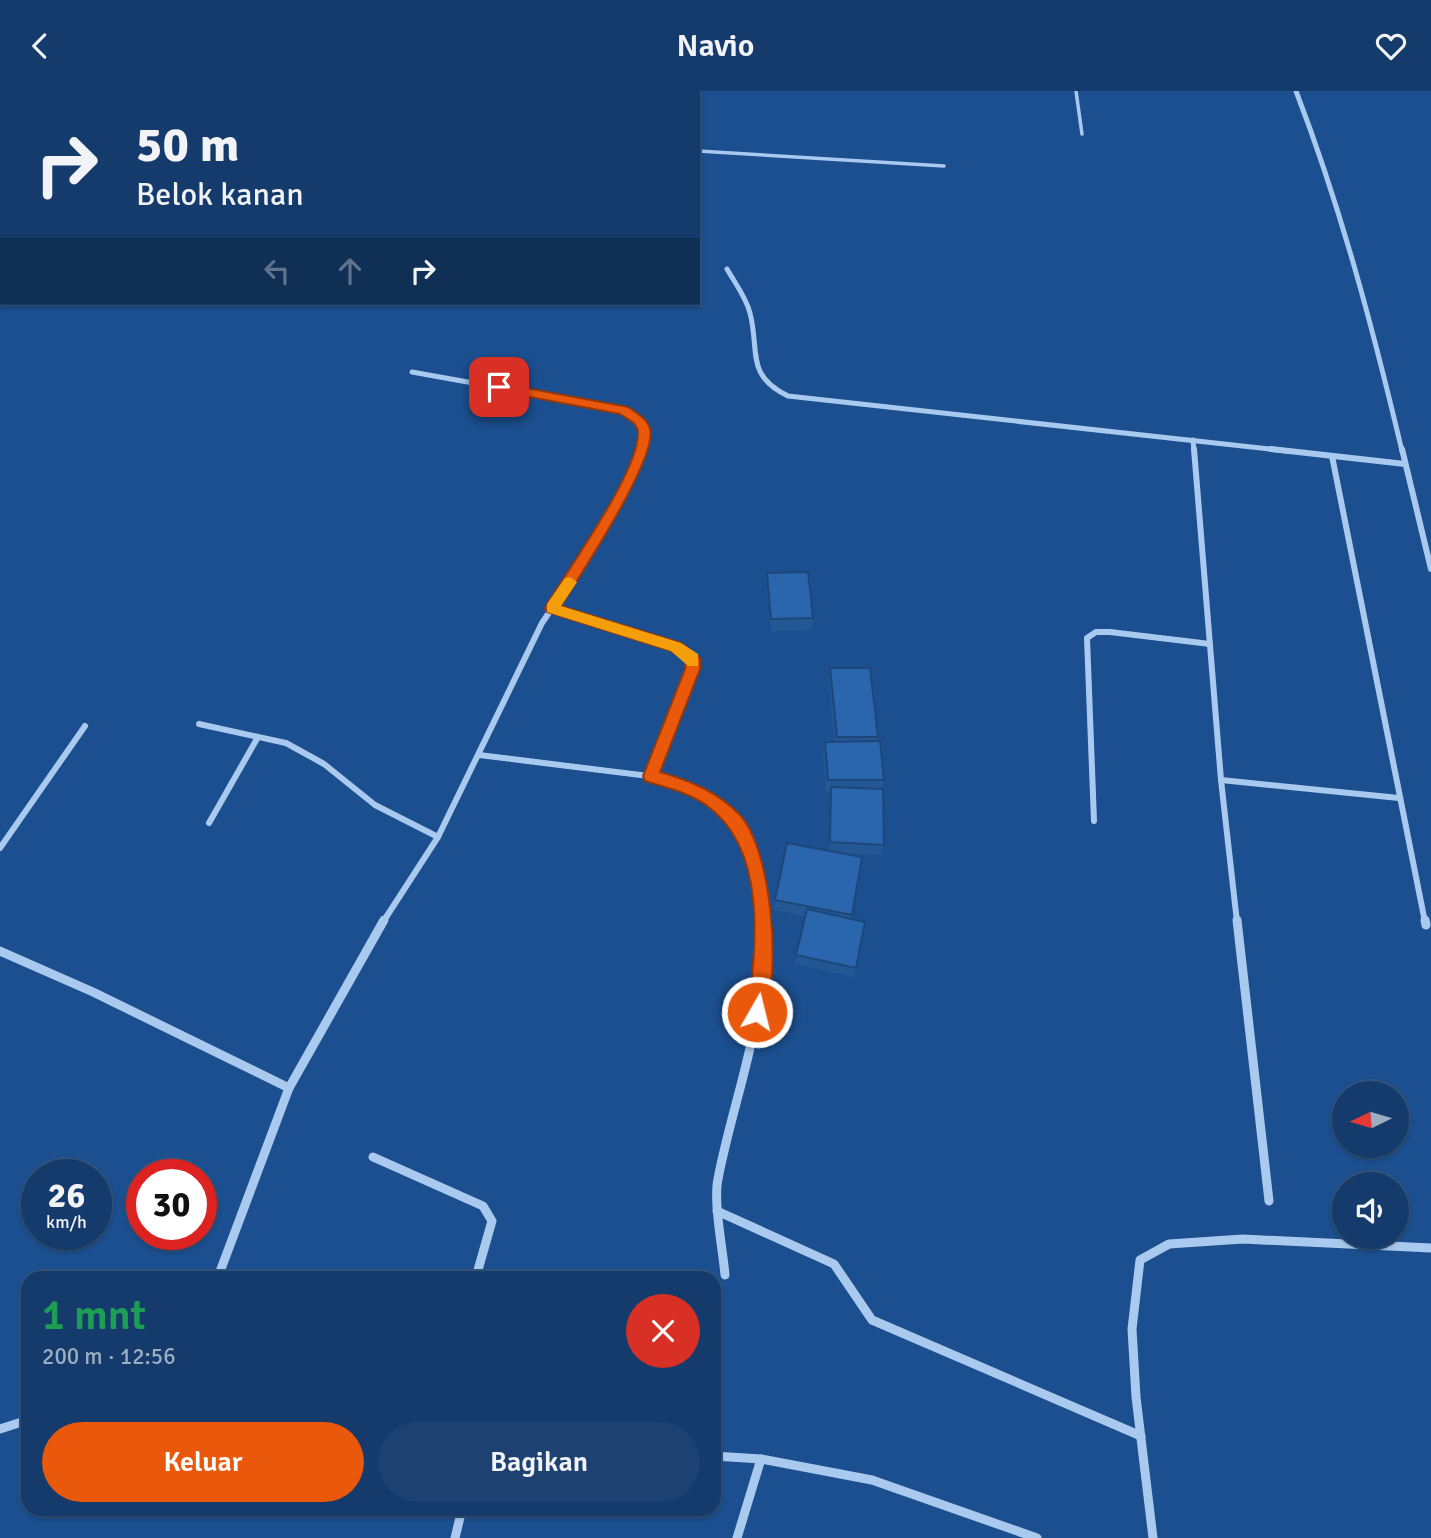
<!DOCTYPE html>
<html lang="id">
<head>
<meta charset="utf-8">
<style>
  :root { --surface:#143b6b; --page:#1d4271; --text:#f1f3f6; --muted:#9dadc1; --line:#33557e; --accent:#ea580c }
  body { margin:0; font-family:Signika,sans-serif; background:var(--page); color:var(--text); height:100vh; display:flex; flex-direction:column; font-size:26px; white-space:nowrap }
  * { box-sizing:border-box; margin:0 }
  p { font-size:23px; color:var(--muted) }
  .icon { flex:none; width:38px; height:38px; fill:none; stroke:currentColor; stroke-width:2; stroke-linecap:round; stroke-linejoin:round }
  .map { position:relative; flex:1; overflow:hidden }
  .details { position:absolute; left:21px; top:1180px; width:700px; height:245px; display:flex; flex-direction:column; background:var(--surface); border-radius:21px; box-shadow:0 2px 5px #0004,0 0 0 2px var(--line) }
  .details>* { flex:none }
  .guide { position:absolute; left:0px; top:0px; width:700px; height:214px; box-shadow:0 2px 5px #0004,0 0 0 2px var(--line); background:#143b6b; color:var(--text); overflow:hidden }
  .needle { width:46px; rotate:265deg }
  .fabs { position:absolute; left:1332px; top:990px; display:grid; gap:14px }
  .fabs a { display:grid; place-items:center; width:77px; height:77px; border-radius:50%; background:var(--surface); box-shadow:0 2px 5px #0004,0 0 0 2px var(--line); font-size:35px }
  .speed { position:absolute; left:21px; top:1068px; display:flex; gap:14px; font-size:35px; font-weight:700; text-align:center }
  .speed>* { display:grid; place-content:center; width:91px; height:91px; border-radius:50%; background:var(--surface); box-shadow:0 2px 5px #0004,0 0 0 2px var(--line); line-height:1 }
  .speed small { font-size:18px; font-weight:400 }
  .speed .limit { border:10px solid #d22; background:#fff; color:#111 }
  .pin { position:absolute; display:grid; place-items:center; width:60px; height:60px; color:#fff; margin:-30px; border-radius:14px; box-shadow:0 4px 10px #0006 }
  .me { position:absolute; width:77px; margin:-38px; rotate:8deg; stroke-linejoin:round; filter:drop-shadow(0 0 5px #0008) }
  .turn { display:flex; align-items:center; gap:24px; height:147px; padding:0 21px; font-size:32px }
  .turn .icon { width:91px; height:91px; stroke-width:2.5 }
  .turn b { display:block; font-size:49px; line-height:60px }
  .lanes { display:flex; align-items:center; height:66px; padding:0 21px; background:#0003; justify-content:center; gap:35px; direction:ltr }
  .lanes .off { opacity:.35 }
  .round { display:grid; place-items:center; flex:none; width:74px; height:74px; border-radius:37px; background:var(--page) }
  .overview { display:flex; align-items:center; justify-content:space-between; height:119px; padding:0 21px }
  h1 { font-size:42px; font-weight:600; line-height:52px; color:#1e9e55 }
  .action { display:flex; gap:14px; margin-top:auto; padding:14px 21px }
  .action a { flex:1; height:80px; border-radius:42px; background:var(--accent); color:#fff; font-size:28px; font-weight:600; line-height:80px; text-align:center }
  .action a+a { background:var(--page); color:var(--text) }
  header { display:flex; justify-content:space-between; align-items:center; height:91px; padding:0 21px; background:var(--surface); font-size:32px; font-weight:600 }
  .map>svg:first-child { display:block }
</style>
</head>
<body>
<header><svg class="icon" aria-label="back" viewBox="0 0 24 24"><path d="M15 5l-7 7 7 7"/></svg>Navio<svg class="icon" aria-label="heart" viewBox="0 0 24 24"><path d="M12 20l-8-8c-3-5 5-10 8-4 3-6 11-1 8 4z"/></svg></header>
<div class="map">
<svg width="1431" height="1447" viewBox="0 0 1431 1447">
  <rect width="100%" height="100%" fill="#1b4f8f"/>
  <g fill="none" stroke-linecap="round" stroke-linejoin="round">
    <g stroke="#a9c9ee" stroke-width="3.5">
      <polyline points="24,0 44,0"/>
      <polyline points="1076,0 1082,43"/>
      <polyline points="168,2 170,0"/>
      <polyline points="698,60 944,75"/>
    </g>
    <g stroke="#a9c9ee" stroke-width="5">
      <path d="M1296,0C1341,117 1373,238 1402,360"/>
      <path d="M727,178C735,192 746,206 750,222C760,261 745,284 788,305L1287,360"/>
      <polyline points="412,281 623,319 640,335 641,360"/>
      <polyline points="1193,349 1194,360"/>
    </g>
    <g stroke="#a9c9ee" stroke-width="6">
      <polyline points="1194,358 1221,689 1237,831"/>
      <polyline points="1271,358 1405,373"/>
      <polyline points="1402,358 1431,478"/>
      <polyline points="1332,365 1425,831"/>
      <polyline points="552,517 676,556 693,567 693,578 651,685"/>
      <polyline points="199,633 286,652 324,673 375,714 438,746"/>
      <polyline points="479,664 665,687 712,710 736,731 753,762 762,831"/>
      <polyline points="1221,689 1399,707"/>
      <polyline points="1094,730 1087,547 1096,541 1110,541 1210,553"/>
      <polyline points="209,732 258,646"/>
      <polyline points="0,757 85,635"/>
      <polyline points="383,831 438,746 542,532 580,476 642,358"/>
    </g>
    <g stroke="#a9c9ee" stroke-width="9">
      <polyline points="1237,829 1269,1110"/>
      <polyline points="1425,829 1426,834"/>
      <polyline points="0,860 93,901 289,997"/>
      <polyline points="373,1066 483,1115 492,1130 476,1186"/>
      <polyline points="717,1120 834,1173 872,1229 1141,1345"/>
      <path d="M725,1184C723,1159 713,1111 718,1088C733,1008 773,910 762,829"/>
      <polyline points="218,1186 289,997 384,829"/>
      <polyline points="0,1338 28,1329"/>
      <polyline points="714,1365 761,1368 872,1389 1037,1447"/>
      <polyline points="455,1447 462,1418"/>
      <polyline points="737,1447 761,1368"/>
      <polyline points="1153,1447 1136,1306 1132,1238 1140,1169 1169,1153 1243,1148 1431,1157"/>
    </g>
  </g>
  <g fill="#245895">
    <polygon points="767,482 813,527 812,539 771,541 767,495"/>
    <polygon points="830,577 878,646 877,650 884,689 882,698 884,754 881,764 846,763 862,766 852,828 856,877 854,886 795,873 805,825 774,819 775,809 829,759 830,701 826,701 823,662 825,651 834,651 829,589"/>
  </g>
  <g fill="#2a66ad" stroke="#1d4779" stroke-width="2">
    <polygon points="808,481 813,527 771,528 767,482"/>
    <polygon points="830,577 870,577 878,646 837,646"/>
    <polygon points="880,650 884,689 828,689 825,651"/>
    <polygon points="831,696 883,698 884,754 830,751"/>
    <polygon points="787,752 862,766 852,824 775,809"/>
    <polygon points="807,818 865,831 856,877 796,864"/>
  </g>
  <path fill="#ea580c" stroke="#983908" stroke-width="2" d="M499,292L628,316C636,322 647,327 650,338C658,367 579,486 561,515L681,552L700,567V578L660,681C691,690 718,701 740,724C772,759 782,884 763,927H750L748,921C756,855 768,758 706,714C687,701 667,697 645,690L643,685L685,578L686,570L671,560L547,521L545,517C566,480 640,380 638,341C637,331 627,328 620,323L494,299V294Z"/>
  <polygon fill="#f59e0b" points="570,486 577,491 561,515 681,552 698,563 698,575 688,575 671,560 547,521 547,513 565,487"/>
</svg>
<div class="fabs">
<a><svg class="needle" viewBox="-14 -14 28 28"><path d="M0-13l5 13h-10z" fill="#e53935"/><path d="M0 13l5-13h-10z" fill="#9dadc1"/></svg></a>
<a><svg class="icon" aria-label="sound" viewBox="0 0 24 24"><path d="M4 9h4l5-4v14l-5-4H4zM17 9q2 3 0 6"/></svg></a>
</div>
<div class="speed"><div>26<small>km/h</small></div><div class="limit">30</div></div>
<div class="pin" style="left:499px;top:296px;background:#d93025"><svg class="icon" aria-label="arrive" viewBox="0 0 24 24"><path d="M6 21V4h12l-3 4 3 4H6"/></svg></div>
<svg class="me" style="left:757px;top:921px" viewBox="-20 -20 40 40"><circle r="17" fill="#ea580c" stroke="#fff" stroke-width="3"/><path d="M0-11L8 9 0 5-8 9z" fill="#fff"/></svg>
<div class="guide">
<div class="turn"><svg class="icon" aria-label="right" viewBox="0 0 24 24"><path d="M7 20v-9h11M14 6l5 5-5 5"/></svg><div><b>50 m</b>Belok kanan</div></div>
<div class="lanes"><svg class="icon off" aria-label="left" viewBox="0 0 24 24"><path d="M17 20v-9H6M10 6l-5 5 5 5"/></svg><svg class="icon off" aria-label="ahead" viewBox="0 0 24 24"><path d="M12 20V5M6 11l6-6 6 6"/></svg><svg class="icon" aria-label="right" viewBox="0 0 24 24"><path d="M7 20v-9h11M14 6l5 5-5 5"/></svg></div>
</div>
<section class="details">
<div class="overview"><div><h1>1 mnt</h1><p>200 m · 12:56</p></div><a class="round" style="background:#d93025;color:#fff"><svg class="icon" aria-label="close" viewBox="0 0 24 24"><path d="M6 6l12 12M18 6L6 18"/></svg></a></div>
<div class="action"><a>Keluar</a><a>Bagikan</a></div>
</section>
</div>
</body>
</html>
